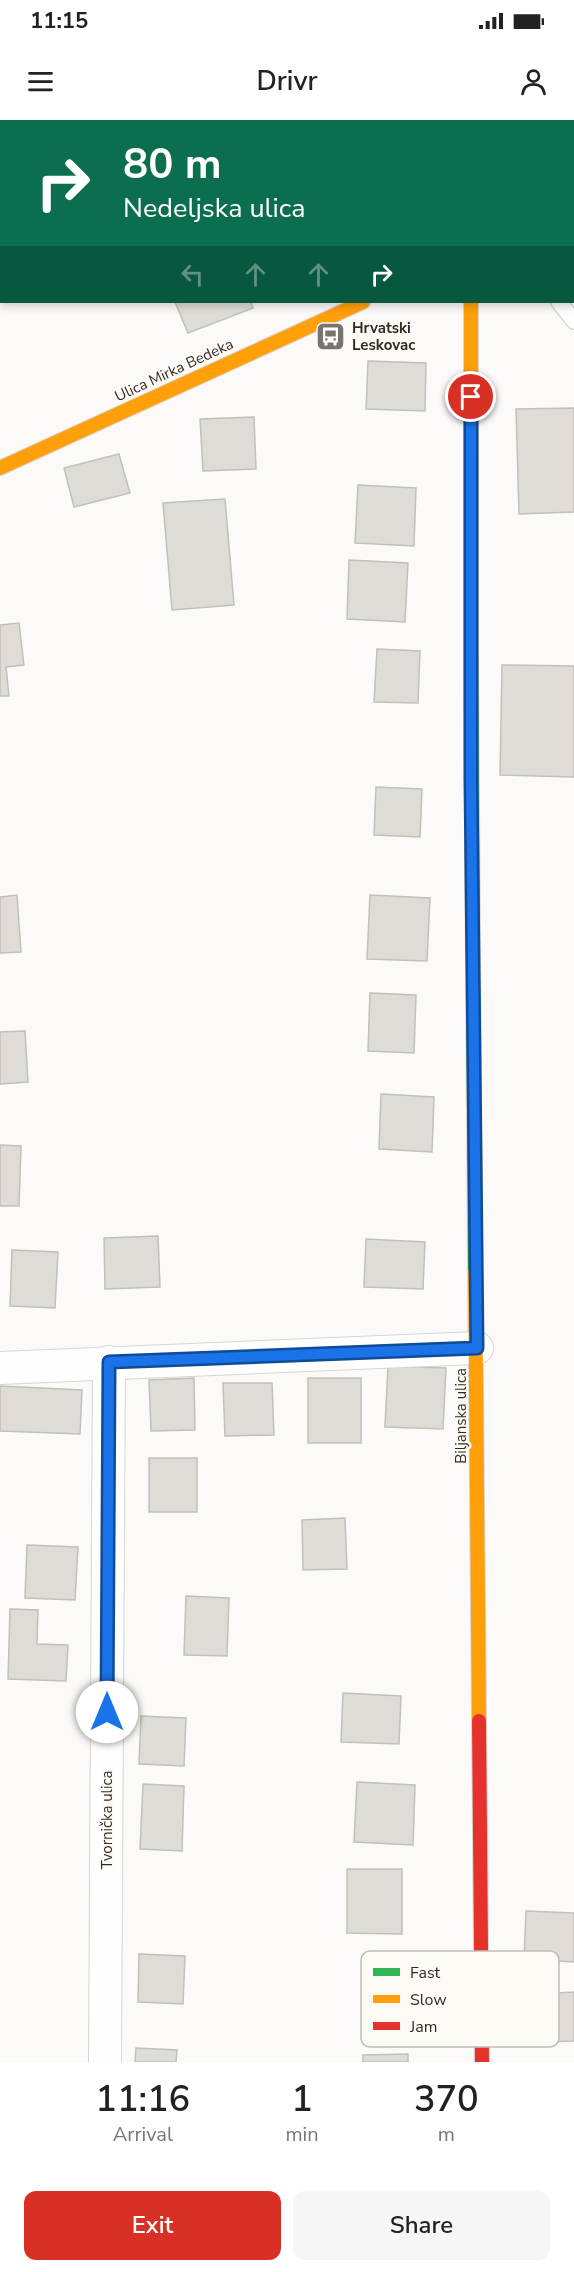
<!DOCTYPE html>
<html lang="en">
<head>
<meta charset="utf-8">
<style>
  :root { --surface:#fff; --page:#f6f6f6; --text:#222; --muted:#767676; --accent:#d93025 }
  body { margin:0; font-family:"Nunito Sans",sans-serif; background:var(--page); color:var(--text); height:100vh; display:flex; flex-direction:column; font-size:22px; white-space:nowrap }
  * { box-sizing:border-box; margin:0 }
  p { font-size:20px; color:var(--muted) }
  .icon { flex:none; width:33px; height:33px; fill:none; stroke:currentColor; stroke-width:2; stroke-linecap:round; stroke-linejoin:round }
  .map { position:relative; height:1942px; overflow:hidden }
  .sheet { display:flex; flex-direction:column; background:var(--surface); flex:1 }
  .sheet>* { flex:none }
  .banner { position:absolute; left:0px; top:0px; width:574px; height:183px; box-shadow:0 3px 9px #0003; background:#0b6e4f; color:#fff; overflow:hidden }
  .pin { position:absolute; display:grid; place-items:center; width:51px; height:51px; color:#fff; margin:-26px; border:3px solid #fff; border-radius:50%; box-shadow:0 2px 6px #0007 }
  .me { position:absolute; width:66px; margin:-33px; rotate:0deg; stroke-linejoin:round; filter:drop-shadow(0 0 4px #0008) }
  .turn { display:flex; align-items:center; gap:21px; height:126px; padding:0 24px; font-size:27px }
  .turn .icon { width:78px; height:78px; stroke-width:2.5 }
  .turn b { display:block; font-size:42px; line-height:51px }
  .lanes { display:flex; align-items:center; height:57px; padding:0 24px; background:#0003; justify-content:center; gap:30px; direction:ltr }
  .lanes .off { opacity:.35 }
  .eta { display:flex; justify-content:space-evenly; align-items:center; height:102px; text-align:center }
  .eta b { font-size:36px; font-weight:600; line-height:42px }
  .primary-button { display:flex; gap:12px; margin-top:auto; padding:12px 24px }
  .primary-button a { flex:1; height:69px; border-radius:12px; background:var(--accent); color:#fff; font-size:24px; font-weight:600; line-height:69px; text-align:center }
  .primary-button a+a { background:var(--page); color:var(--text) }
  .status { display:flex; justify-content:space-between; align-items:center; height:42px; padding:0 30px; background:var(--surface); direction:ltr }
  .status svg { height:16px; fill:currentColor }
  header { display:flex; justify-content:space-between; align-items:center; height:78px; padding:0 24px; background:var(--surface); font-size:27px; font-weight:600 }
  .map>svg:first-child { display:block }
</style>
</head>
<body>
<div class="status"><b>11:15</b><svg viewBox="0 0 49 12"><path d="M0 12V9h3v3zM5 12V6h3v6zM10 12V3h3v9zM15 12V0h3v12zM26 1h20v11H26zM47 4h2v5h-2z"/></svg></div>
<header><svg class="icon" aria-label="menu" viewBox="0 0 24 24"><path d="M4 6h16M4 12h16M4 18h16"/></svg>Drivr<svg class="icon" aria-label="person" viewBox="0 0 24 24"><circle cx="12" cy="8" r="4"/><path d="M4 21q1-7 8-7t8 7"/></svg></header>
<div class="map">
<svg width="574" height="1942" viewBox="0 0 574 1942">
  <rect width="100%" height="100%" fill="#fcfaf8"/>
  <g fill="#dfdbd7" stroke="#c3bfba" stroke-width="1.5">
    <polygon points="343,0 417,0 418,2 345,2"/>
    <polygon points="175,182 251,182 253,188 188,213"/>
    <polygon points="368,241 426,243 425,291 366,289"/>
    <polygon points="574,288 574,392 519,394 516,289"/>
    <polygon points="254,297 256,349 203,351 200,299"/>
    <polygon points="119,334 130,373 74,387 64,348"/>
    <polygon points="358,365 416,368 414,426 355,423"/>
    <polygon points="225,379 234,485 172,490 163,383"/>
    <polygon points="349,440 408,443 405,502 347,499"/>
    <polygon points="19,503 24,545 6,547 9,576 0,576 0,505"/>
    <polygon points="377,529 420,531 418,583 374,582"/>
    <polygon points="502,545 574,546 574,657 500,655"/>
    <polygon points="376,667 422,669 420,717 374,715"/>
    <polygon points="17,775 21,832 0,833 0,777"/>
    <polygon points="370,775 430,778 427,841 367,839"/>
    <polygon points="370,873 416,875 414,933 368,931"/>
    <polygon points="25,911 28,962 0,964 0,912"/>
    <polygon points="381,974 434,977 432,1032 379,1029"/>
    <polygon points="0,1025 21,1026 19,1086 0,1086"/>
    <polygon points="158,1116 160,1167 105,1169 104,1118"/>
    <polygon points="366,1119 425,1122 423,1169 364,1167"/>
    <polygon points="12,1130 58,1132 55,1188 10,1186"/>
    <polygon points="388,1246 446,1248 443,1309 385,1307"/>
    <polygon points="194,1258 195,1310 151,1311 149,1260"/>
    <rect x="308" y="1258" width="53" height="65"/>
    <polygon points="223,1263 272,1263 274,1315 225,1316"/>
    <polygon points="0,1266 82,1270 80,1314 0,1311"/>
    <rect x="149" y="1338" width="48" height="54"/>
    <polygon points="345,1398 347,1449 303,1450 302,1400"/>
    <polygon points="27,1425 78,1427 75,1480 25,1478"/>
    <polygon points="186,1476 229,1478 227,1536 184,1535"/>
    <polygon points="10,1489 38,1490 37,1524 68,1525 66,1561 8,1559"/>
    <polygon points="343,1573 401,1576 399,1624 341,1622"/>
    <polygon points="141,1596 186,1598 184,1646 139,1644"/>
    <polygon points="357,1662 415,1665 413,1725 354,1722"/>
    <polygon points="143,1664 184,1666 182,1731 140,1729"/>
    <polygon points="347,1749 402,1749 402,1814 347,1813"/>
    <polygon points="526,1791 574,1793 574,1842 524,1839"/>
    <polygon points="139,1834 185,1836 183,1884 138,1882"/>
    <polygon points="574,1872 574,1921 541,1922 539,1874"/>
    <polygon points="136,1928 177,1930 176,1942 135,1942"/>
    <polygon points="408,1934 408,1942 363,1942 363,1935"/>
  </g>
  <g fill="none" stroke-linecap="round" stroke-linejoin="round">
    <defs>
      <polyline id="lane" points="559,182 574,201"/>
      <g id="street">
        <polyline points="222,0 223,2"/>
        <polyline points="0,1248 477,1228"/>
        <polyline points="105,1942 109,1242"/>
      </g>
      <g id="fast">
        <polyline points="573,90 574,90"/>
        <polyline points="471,532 475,1152"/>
      </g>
      <g id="slow">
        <polyline points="471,182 471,532"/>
        <polyline points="0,348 363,182"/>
        <polyline points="475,1152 479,1601"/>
      </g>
      <polyline id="jam" points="479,1601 482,1942"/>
    </defs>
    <use href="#lane" stroke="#d8d5d0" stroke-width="18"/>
    <use href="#street" stroke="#d8d5d0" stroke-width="34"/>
    <use href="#fast" stroke="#d8d5d0" stroke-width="16"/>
    <use href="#slow" stroke="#d8d5d0" stroke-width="16"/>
    <use href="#jam" stroke="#d8d5d0" stroke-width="16"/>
    <use href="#lane" stroke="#fffefe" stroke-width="15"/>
    <use href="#street" stroke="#fffefe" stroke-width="32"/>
    <use href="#fast" stroke="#30b455" stroke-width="14"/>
    <use href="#slow" stroke="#ff9f0a" stroke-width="14"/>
    <use href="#jam" stroke="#e5322d" stroke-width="14"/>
    <g stroke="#d4d4d3" stroke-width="4.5" stroke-dasharray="3 6" stroke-linecap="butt">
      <polyline points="546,0 547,2"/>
      <polyline points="573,23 574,24"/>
    </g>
  </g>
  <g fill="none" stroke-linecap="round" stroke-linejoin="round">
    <defs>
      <polyline id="route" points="107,1592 109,1242 477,1228 471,658 471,277"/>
    </defs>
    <use href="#route" stroke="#114b97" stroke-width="15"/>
    <use href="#route" stroke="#1a73e8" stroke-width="10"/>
  </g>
  <defs>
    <symbol id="bus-square" viewBox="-11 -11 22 22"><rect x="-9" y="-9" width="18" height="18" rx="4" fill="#78736e" stroke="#fefaf6"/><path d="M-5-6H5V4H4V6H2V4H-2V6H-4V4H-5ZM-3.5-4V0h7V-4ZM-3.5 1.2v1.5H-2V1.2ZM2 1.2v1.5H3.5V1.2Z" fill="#fff"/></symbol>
  </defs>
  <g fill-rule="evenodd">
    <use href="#bus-square" x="314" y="200" width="33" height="33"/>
  </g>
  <g text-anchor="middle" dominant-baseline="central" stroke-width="5" stroke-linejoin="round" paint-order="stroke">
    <g font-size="15" font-weight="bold" fill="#312b23" stroke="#fefaf6" text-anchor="start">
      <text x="352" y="208">Hrvatski<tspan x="352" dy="17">Leskovac</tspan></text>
    </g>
    <g font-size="15" fill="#312b23" stroke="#fefaf6">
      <text transform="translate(174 250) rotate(-25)">Ulica Mirka Bedeka</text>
      <text transform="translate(461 1296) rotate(-90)">Biljanska ulica</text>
      <text transform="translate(107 1700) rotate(-90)">Tvornička ulica</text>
    </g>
  </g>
  <rect x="361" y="1831" width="198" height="96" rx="9" fill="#fefaf6" stroke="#c0bcb7" stroke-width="1.5"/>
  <rect x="373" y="1848" width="27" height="8" fill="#30b455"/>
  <rect x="373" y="1875" width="27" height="8" fill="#ff9f0a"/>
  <rect x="373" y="1902" width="27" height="8" fill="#e5322d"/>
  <g font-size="16" fill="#312b23">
    <text x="410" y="1858">Fast</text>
    <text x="410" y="1885">Slow</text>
    <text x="410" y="1912">Jam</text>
  </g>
</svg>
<div class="pin" style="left:471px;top:277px;background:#d93025"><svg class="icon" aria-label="arrive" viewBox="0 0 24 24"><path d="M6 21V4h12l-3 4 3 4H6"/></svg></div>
<svg class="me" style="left:107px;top:1592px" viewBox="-20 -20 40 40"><circle r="19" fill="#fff"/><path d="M0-13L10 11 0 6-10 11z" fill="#1a73e8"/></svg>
<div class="banner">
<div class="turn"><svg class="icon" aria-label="right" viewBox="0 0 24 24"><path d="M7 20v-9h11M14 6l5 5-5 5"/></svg><div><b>80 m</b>Nedeljska ulica</div></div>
<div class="lanes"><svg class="icon off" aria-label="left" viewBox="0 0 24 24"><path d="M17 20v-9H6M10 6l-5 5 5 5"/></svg><svg class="icon off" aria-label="ahead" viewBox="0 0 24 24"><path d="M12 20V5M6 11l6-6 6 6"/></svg><svg class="icon off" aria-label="ahead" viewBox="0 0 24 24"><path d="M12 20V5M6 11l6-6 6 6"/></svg><svg class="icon" aria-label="right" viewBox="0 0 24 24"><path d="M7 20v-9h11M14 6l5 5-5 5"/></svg></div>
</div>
</div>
<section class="sheet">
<div class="eta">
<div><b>11:16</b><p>Arrival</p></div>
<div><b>1</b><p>min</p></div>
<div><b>370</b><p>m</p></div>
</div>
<div class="primary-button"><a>Exit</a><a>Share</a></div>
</section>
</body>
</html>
